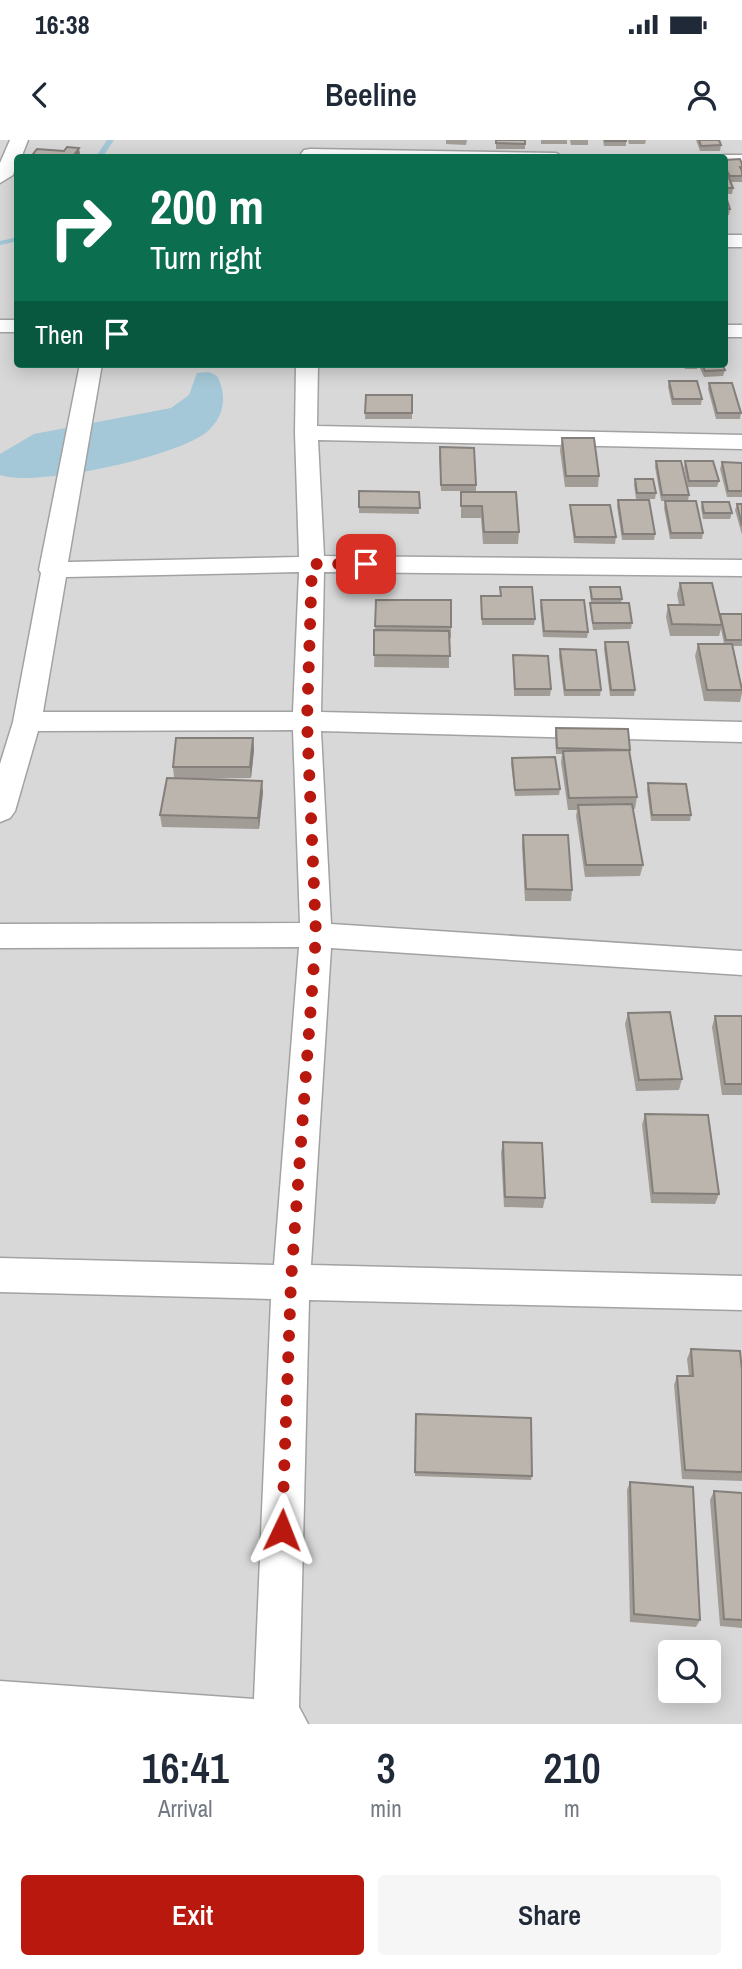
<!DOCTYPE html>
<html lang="en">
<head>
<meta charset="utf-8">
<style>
  :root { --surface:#fff; --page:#f6f6f7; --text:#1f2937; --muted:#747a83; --accent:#b8180e }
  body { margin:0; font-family:"Archivo Narrow",sans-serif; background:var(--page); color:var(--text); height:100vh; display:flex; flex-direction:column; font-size:26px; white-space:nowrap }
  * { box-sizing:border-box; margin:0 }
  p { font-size:23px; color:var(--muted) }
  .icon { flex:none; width:38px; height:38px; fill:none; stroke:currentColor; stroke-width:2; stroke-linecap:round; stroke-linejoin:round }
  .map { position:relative; height:1584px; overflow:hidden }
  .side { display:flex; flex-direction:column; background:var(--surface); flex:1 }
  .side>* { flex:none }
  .hud { position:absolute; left:14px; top:14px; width:714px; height:214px; border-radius:7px; box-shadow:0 4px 18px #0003; background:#0b6e4f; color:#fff; overflow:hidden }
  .controls { position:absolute; left:658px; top:1500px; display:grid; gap:14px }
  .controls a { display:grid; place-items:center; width:63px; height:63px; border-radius:7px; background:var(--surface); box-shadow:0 4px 18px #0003; font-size:35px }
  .pin { position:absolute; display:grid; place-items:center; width:60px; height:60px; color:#fff; margin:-30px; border-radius:14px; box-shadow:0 4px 10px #0006 }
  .me { position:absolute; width:77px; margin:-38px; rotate:2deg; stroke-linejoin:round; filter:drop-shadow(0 0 5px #0008) }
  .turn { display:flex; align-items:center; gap:24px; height:147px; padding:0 21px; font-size:32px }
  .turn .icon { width:91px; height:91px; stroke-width:2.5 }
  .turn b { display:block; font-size:49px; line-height:60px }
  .then { display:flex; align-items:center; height:66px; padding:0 21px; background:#0003; gap:14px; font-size:26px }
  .eta { display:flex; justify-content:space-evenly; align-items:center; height:119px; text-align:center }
  .eta b { font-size:42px; font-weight:600; line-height:49px }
  .action { display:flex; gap:14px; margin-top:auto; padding:14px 21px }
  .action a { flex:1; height:80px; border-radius:7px; background:var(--accent); color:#fff; font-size:28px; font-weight:600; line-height:80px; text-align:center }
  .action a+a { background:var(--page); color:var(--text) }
  .status { display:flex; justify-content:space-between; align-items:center; height:49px; padding:0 35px; background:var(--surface); direction:ltr }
  .status svg { height:19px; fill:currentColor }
  header { display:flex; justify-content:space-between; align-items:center; height:91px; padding:0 21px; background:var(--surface); font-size:32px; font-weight:600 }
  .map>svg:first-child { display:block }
</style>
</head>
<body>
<div class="status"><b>16:38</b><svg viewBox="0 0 49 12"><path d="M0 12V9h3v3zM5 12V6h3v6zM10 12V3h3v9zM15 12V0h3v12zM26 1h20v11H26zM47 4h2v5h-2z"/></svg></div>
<header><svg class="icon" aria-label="back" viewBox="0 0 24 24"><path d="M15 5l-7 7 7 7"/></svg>Beeline<svg class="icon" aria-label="person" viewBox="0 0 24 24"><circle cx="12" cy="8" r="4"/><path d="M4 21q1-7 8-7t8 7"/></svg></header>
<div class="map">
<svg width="742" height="1584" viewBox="0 0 742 1584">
  <rect width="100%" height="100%" fill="#ece9e1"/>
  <path fill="#d9d8d8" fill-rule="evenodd" d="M0,0H742V1584H0ZM18,18H724V224H18ZM670,1512H709V1550H670Z"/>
  <path fill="#a4c8d7" d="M209,232L217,236C227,254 225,275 209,290C183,316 34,348 0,335V314L34,294L171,268L189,255L197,233Z"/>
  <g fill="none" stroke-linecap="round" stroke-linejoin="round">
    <g fill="#a4c8d7" fill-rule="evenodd">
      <polygon points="107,0 114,0 102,18 95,18"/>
      <polygon points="18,97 18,101 0,105 0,101"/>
    </g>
    <defs>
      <g id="minor">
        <polygon points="10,0 28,0 21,18 18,18 13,35 0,43 0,23"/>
        <polygon points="310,9 556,13 565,18 303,18 301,14 304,10"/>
        <polygon points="724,15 742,15 742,25 724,25 724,18 717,18"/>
        <rect x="724" y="95" width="18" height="12"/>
        <rect x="0" y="180" width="18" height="12"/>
        <rect x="724" y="185" width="18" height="12"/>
        <path d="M80,224H102L68,422L299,417L295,293L296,224H318L317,286L742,295V309L318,300L324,416L742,420V436L324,432L321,572L742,582V602L321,591L331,784L742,811V835L331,808L311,1125L742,1136V1170L309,1160L299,1567L308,1584H0V1541L254,1559L271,1159L0,1152V1118L274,1125L299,807L0,808V784L300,783L293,590L38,591L15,671L10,678L0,682V624L13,582L41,433L39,430ZM299,432L293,572H43L66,437Z"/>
      </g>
    </defs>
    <use href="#minor" stroke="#a2a2a2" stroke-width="3"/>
    <use href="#minor" fill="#fff" fill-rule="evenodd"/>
  </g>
  <g fill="#a29c96">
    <polygon points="446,0 467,0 466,5 446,4"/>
    <rect x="496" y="0" width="29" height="9"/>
    <rect x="541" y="0" width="26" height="4"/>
    <polygon points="570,0 588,0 588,5 571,5"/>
    <polygon points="603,0 626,0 626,6 604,6"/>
    <polygon points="628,0 646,0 645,4 629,4"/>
    <polygon points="696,0 719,0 721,5 720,11 700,11"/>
    <polygon points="724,20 742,24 742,42 731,42 733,48 732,54 724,54"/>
    <polygon points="724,60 730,69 729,75 724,75"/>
    <polygon points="683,224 698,224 697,229 685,229"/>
    <polygon points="698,224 722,224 725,230 723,236 704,237"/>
    <polygon points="669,241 702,259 701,265 672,265 668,247"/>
    <polygon points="709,243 741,273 740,279 716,279 708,249"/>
    <polygon points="366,255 412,255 412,279 365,279"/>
    <polygon points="562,298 599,336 598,347 565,347 560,310"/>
    <polygon points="439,314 476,345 476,351 441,351"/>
    <polygon points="656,321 689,355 688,361 703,393 702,399 670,399 664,368 665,361 679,361 661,361 655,327"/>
    <polygon points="685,321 719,341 717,347 688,347 684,327"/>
    <polygon points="722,322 742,323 742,357 727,357 720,329"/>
    <polygon points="635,339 656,353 655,359 636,359 634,345"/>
    <polygon points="359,351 419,352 419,374 359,373"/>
    <polygon points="461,352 519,392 518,404 483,404 481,378 461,378"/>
    <polygon points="618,360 655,394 654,400 622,400 617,366"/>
    <polygon points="702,362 732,373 730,379 703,379 701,368"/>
    <polygon points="737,364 742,364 742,395 735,370"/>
    <polygon points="570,365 616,397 615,404 574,403 570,371"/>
    <polygon points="680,443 720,476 742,474 742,506 733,506 742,547 742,553 740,562 704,561 695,516 698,504 724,504 721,489 719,496 670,496 666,477 668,465 679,465 677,454"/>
    <polygon points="500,447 535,479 534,485 482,485 481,456 500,456"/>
    <polygon points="590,447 622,459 621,463 632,483 631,489 593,490 590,469 591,463 590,453"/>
    <polygon points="376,460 451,487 451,498 449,498 449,528 374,527"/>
    <polygon points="541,460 588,492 587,498 543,497 540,467"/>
    <polygon points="605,502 635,550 634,556 610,556 604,509"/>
    <polygon points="560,509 601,550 600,556 564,556 559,516"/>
    <polygon points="513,515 551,549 550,556 514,556"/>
    <polygon points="556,588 629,610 637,657 635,669 633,669 643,725 640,736 585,737 576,676 577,670 568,670 561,622 562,614 556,614 555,594"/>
    <polygon points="253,598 254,610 251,638 190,639 263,652 259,689 162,687 160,675 174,638 173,627"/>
    <polygon points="512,618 560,649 559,655 515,656 511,624"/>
    <polygon points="648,643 691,675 690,681 651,681 647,650"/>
    <polygon points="523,695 572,750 571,761 525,761 522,706"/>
    <polygon points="628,873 682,939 679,950 636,951 625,884"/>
    <polygon points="715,876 742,876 742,955 722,955 712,887"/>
    <polygon points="645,974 719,1054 715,1064 651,1063 642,985"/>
    <polygon points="503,1002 545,1058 543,1068 504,1067 501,1013"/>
    <polygon points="691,1209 742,1230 742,1341 682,1339 674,1245 677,1236 689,1236 687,1219"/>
    <polygon points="416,1274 532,1336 531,1340 415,1336"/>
    <polygon points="630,1342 700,1480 696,1487 630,1482 627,1350"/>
    <polygon points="714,1351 742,1353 742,1488 720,1486 710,1360"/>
  </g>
  <g fill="#847f7a">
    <polygon points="79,8 80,14 77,18 72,18"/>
    <polygon points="253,598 254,610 251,638 250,627"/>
    <polygon points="262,641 263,652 259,689 258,678"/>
  </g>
  <g fill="#bcb5ae" stroke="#847f7a" stroke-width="2">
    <polygon points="496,0 525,0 525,4 496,3"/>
    <rect x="605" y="0" width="21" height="1"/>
    <polygon points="699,0 719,0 721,5 701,6"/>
    <polygon points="67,7 79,8 72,18 30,18 37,9 64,11"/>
    <polygon points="740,19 742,24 742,27 740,27 742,31 742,36 730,36 724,26 724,20"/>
    <polygon points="725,28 733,48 724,48"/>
    <polygon points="724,60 727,60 730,69 724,69"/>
    <polygon points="702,224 722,224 725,230 705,231"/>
    <polygon points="669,241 697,241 702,259 673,259"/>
    <polygon points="709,243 732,243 741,273 717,273"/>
    <polygon points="366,255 412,255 412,273 365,273"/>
    <polygon points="562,298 594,298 599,336 566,336"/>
    <polygon points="440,307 474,308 476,345 441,345"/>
    <polygon points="656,321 681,321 689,355 662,355"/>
    <polygon points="685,321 713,321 719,341 689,341"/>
    <polygon points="722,322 742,323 742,351 728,351"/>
    <polygon points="635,339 653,339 656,353 637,353"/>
    <polygon points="359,351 419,352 420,368 359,367"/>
    <polygon points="461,352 516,352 519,392 484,392 482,366 461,366"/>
    <polygon points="618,360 649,360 655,394 623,394"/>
    <polygon points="665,361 696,361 703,393 671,393"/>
    <polygon points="702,362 729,362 732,373 704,373"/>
    <polygon points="737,364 742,364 742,386"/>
    <polygon points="570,365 610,365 616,397 575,397"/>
    <polygon points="680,443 712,443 722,485 672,484 668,465 684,465"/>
    <polygon points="500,447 532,447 535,479 482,479 481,456 501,456"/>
    <polygon points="590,447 620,447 622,459 592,459"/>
    <polygon points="376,460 451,460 451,487 375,486"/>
    <polygon points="541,460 584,460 588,492 544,491"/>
    <polygon points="590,463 629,463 632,483 593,483"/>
    <polygon points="720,474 742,474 742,500 726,500"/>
    <polygon points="374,490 449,491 450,516 374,515"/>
    <polygon points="605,502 628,502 635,550 611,550"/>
    <polygon points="698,504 732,504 742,550 707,550"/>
    <polygon points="560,509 596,510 601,550 565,550"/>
    <polygon points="513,515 548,516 551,549 515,549"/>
    <polygon points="556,588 628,589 630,610 557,608"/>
    <polygon points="176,598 253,598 250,627 173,627"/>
    <polygon points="629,610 637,657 569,658 563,611"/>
    <polygon points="555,617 560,649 515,650 512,618"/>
    <polygon points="167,638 262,641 258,678 160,675"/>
    <polygon points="648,643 686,644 691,675 652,675"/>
    <polygon points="632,664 643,725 586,725 578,665"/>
    <polygon points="523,695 568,695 572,750 526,749"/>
    <polygon points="670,872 682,939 639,940 628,873"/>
    <polygon points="715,876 742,876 742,944 725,944"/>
    <polygon points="645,974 708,975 719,1054 653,1053"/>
    <polygon points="503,1002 542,1003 545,1058 505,1057"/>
    <polygon points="691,1209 740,1211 742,1230 742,1332 685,1330 677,1236 693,1236"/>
    <polygon points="416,1274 531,1278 532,1336 415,1332"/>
    <polygon points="630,1342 693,1347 700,1480 634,1474"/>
    <polygon points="714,1351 742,1353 742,1480 724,1479"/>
  </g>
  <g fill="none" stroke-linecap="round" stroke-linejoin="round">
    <polyline stroke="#b8180e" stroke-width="12" stroke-dasharray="0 21.6" points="282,1390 291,1141 316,795 307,581 312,424 366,424"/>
  </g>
</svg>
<div class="controls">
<a><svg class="icon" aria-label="search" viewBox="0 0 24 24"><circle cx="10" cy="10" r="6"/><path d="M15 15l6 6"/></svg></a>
</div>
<div class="pin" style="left:366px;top:424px;background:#d93025"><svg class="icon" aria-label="arrive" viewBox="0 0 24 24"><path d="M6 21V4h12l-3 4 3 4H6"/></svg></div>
<svg class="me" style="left:282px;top:1390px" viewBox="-20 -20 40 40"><path d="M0-17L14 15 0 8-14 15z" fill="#b8180e" stroke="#fff" stroke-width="4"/></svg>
<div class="hud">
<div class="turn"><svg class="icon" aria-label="right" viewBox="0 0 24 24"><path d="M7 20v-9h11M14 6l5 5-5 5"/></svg><div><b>200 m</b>Turn right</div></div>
<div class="then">Then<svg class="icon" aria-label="arrive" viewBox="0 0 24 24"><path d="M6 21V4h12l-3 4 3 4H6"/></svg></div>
</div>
</div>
<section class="side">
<div class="eta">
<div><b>16:41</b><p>Arrival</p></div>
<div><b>3</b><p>min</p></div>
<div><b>210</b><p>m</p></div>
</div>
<div class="action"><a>Exit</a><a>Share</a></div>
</section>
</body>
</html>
